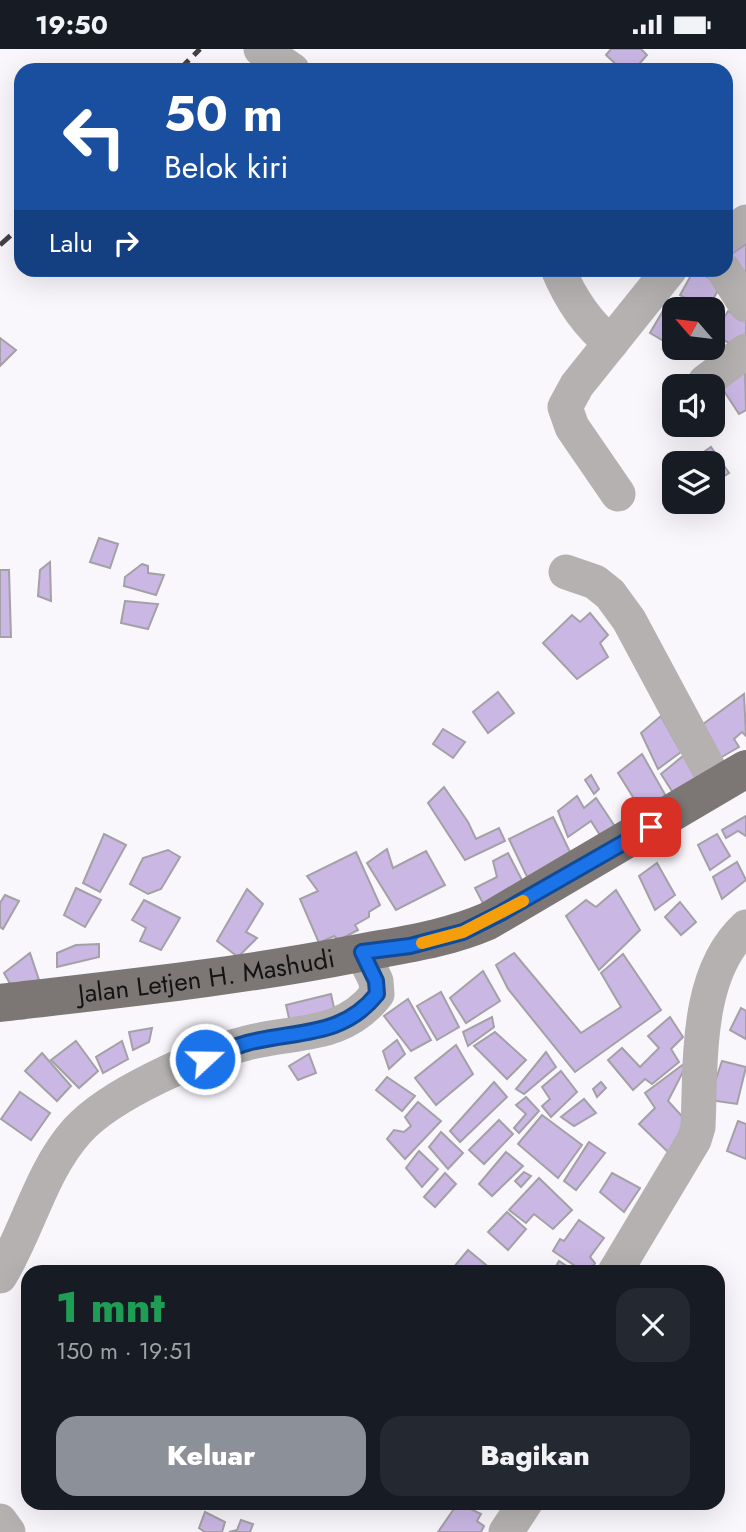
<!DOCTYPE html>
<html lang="id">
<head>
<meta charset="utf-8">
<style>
  :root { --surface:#171b24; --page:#242831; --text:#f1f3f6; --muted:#9ea1a6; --accent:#8c9099 }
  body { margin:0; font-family:Jost,sans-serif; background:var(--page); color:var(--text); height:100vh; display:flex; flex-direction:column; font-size:26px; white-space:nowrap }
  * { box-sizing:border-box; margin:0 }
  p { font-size:23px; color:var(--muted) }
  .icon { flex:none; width:38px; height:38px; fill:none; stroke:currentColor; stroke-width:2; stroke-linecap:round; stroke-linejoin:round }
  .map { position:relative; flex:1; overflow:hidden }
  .drawer { position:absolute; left:21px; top:1216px; width:704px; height:245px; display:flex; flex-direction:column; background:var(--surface); border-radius:21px; box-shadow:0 7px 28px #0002 }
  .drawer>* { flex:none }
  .guide { position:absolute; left:14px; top:14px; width:719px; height:214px; border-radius:21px; box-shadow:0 7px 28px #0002; background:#1a4fa0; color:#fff; overflow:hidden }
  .needle { width:46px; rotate:298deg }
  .tools { position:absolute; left:662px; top:248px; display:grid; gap:14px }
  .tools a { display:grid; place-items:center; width:63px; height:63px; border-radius:14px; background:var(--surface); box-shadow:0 7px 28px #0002; font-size:35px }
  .pin { position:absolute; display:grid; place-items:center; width:60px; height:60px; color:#fff; margin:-30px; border-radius:14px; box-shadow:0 4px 10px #0006 }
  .me { position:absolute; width:77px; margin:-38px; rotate:69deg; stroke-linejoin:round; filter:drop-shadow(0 0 5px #0008) }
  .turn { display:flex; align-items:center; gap:24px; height:147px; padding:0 35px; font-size:32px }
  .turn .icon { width:91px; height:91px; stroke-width:2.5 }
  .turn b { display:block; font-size:49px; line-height:60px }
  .then { display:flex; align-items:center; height:66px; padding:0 35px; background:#0003; gap:14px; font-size:26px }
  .round { display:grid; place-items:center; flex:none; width:74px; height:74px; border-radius:21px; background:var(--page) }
  .headline { display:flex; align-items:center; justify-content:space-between; height:119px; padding:0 35px }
  h1 { font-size:42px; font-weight:800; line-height:52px; color:#1e9e55 }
  .cta { display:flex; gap:14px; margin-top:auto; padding:14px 35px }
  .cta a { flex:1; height:80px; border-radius:21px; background:var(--accent); color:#fff; font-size:28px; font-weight:800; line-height:80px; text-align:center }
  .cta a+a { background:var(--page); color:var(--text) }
  .status { display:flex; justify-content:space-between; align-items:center; height:49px; padding:0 35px; background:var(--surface); direction:ltr }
  .status svg { height:19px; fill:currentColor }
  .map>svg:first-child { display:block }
</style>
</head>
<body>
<div class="status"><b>19:50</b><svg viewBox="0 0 49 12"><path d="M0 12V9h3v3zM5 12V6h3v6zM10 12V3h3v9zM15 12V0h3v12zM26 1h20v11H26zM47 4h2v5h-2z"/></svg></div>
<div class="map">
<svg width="746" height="1483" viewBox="0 0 746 1483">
  <rect width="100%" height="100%" fill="#f9f7fc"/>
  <g fill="#cab7e4" stroke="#a3a1a6" stroke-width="2">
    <polygon points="611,0 641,0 647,6 634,21 622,21 606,6"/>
    <polygon points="746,195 746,233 727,208"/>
    <polygon points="574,220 590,220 580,228"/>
    <polygon points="694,221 721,236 707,261 680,246"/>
    <polygon points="664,260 674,265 674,298 650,284"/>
    <polygon points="728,262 746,272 746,294 742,301 714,286"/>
    <polygon points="0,289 16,301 0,317"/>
    <polygon points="745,323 746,361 739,365 722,339"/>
    <polygon points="711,398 729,424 712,435 712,415 688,414"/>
    <polygon points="99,489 118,495 110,519 90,513"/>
    <polygon points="50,513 51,552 38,547 40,521"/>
    <polygon points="142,515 148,517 148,524 164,526 156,546 124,537 125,528"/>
    <polygon points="0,521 9,521 11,588 0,588"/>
    <polygon points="125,552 158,555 148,580 121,574"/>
    <polygon points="590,564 608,586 600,594 608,608 577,630 543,594 572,566 580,573"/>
    <polygon points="498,643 514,664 488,684 473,663"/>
    <polygon points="744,645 746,687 742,683 734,690 739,698 713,713 695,681"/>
    <polygon points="661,667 681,703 658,720 641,684"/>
    <polygon points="443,680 465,693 453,709 433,695"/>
    <polygon points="642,705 667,749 646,769 618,724"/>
    <polygon points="683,707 706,734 679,753 661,725"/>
    <polygon points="591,726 599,740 594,745 585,731"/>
    <polygon points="444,738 468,773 476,790 499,779 505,792 465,811 428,754"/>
    <polygon points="577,747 584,759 596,749 616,779 603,791 591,772 568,788 558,762"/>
    <polygon points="746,767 746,787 738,782 726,789 722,781"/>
    <polygon points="553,768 573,809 529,832 509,790"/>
    <polygon points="104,785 126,796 100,843 83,834"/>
    <polygon points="717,785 730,807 710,821 698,796"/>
    <polygon points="387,800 393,819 426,802 445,836 396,861 367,814"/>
    <polygon points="168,801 180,808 161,840 148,845 130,835 143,809"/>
    <polygon points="356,803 380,856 369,863 369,868 355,876 358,881 339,891 334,887 319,894 300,850 318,842 307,827"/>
    <polygon points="508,804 524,835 487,862 475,839 497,828 493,812"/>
    <polygon points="737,813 746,831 722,850 713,828"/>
    <polygon points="657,814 675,846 655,861 639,827"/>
    <polygon points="76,839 101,851 85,878 64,866"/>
    <polygon points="247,840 263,855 246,883 257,889 238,908 217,892"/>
    <polygon points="616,841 640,881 599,921 566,867 586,851 596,858"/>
    <polygon points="5,846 19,852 3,880 0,878 0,854"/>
    <polygon points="144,851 180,869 161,901 140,892 146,879 132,871"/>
    <polygon points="680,853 696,873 681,886 665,868"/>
    <polygon points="99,895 99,908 57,918 57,904 76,896"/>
    <polygon points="30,904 39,931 13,940 4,924"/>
    <polygon points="514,904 581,984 621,958 601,924 623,905 661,961 575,1023 508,940 496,916"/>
    <polygon points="483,922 500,952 466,974 450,949"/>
    <polygon points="441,943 459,978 437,991 417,957"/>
    <polygon points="331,945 336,968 291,978 286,956"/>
    <polygon points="408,950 431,991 411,1002 384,967"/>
    <polygon points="741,959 746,962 746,990 730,981"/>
    <polygon points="492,968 494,978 468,997 463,983"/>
    <polygon points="670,968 683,988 671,1000 679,1013 652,1035 645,1030 633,1041 608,1011 622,999 640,1018 659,999 648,987"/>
    <polygon points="152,979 149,993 133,1001 129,983"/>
    <polygon points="495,983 526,1011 507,1030 474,997"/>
    <polygon points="397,991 405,1005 389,1020 383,1002"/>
    <polygon points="76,992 98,1022 79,1039 51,1011"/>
    <polygon points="122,992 128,1010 103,1024 96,1008"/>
    <polygon points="456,996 473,1025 436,1056 415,1029"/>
    <polygon points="546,1003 556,1018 524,1045 516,1040"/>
    <polygon points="42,1004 71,1037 57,1052 25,1022"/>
    <polygon points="309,1005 316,1024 298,1031 289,1017"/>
    <polygon points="689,1011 668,1052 691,1077 668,1103 639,1075 655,1059 645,1044"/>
    <polygon points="722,1012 746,1018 737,1055 709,1051"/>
    <polygon points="561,1022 577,1043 551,1068 542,1057 550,1050 542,1038"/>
    <polygon points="387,1028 415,1047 402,1062 376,1041"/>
    <polygon points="494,1033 507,1048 460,1093 450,1082"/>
    <polygon points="601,1033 606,1039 597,1048 593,1040"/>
    <polygon points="20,1043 50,1064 31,1091 1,1070"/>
    <polygon points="526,1048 539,1062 519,1084 514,1079 526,1065 516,1056"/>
    <polygon points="584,1050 596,1064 574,1077 561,1068"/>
    <polygon points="418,1053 441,1072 405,1110 387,1090 394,1081 404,1083 411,1077 405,1068"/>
    <polygon points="542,1066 582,1096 558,1129 518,1095"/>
    <polygon points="499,1071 513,1085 484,1115 469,1101"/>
    <polygon points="738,1072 746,1075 746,1110 727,1102"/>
    <polygon points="441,1083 463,1104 448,1120 429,1098"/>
    <polygon points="589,1093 605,1104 576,1141 564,1132"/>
    <polygon points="419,1102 438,1120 422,1138 406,1119"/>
    <polygon points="506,1103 523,1117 492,1147 479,1135"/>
    <polygon points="524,1123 531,1127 521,1138 515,1132"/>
    <polygon points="445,1124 456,1135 435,1158 424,1148"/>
    <polygon points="612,1124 640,1139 624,1163 600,1143"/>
    <polygon points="539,1129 572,1161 553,1180 534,1165 526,1174 509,1161"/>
    <polygon points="507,1163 526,1180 508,1201 488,1183"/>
    <polygon points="579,1171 604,1189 590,1208 595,1214 590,1223 584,1223 553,1202 560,1190 564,1192"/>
    <polygon points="468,1201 491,1220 488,1223 458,1223 453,1219"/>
    <polygon points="559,1212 576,1223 547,1223 553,1222"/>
    <polygon points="458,1454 481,1465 477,1472 484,1477 481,1483 438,1483"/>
    <polygon points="205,1463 225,1473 222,1483 205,1483 199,1479"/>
    <polygon points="241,1471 253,1475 250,1483 229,1483 237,1481"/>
  </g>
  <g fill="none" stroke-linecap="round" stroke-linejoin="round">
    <g stroke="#b4b1b0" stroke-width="35">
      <polyline points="261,0 292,21"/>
      <polyline points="726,187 746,173"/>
      <path d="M558,220C570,249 587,275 611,294"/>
      <polyline points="723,220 746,256"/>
      <polyline points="705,333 746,302"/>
      <polyline points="618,445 572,378 565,358 577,336 670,220"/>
      <polyline points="566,523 595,533 610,545 629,571 718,737"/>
      <path d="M615,1223L694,1091L698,1078C701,1012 695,925 746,878"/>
      <path d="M0,1227C28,1181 41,1122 77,1082C110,1045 199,1006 247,994C296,981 342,990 377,945L376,932L362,903"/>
      <polyline points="0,1472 8,1483"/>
      <polyline points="506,1483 525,1454"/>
    </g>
    <path stroke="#7c7775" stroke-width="38" id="s1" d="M0,954C118,940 237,928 354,905C400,896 444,891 488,872L746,720"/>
    <g stroke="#434144" stroke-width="5" stroke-dasharray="14 7" stroke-linecap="butt">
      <polyline points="179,21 200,0"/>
      <polyline points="0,196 21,177"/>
    </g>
  </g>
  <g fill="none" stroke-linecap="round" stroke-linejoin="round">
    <defs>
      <path id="route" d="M205,1010C219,1004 233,998 247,994C296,981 342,989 377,945L376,932L362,903L410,897L463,883L501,864L651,778"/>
    </defs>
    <use href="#route" stroke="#114b97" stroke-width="18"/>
    <use href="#route" stroke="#1a73e8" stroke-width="12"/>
    <polyline stroke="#f59e0b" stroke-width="12" points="422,894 463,883 523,852"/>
  </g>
  <g text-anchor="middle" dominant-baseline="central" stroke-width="5" stroke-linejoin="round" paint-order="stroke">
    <g font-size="26" fill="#131214" stroke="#fff">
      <text stroke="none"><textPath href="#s1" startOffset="208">Jalan Letjen H. Mashudi</textPath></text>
    </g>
  </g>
</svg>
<div class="tools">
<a><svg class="needle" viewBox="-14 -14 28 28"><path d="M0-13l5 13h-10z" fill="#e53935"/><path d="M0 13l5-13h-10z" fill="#9ea1a6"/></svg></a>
<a><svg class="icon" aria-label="sound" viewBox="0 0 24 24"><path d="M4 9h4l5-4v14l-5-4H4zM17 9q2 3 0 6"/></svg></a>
<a><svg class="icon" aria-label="layers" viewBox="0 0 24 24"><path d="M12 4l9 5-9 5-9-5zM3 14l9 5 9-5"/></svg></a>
</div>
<div class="pin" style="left:651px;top:778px;background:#d93025"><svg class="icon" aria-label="arrive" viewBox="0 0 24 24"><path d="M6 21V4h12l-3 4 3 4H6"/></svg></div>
<svg class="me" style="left:205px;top:1010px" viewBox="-20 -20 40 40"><circle r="17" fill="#1a73e8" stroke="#fff" stroke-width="3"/><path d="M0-11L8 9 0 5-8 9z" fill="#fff"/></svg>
<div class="guide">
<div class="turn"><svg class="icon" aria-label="left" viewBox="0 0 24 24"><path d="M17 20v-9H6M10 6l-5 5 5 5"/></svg><div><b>50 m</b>Belok kiri</div></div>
<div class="then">Lalu<svg class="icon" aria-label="right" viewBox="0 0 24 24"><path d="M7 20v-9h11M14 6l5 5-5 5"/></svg></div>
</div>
<section class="drawer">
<div class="headline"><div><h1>1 mnt</h1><p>150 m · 19:51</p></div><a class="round"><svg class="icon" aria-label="close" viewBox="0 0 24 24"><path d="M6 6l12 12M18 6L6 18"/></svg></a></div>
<div class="cta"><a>Keluar</a><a>Bagikan</a></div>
</section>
</div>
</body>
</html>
